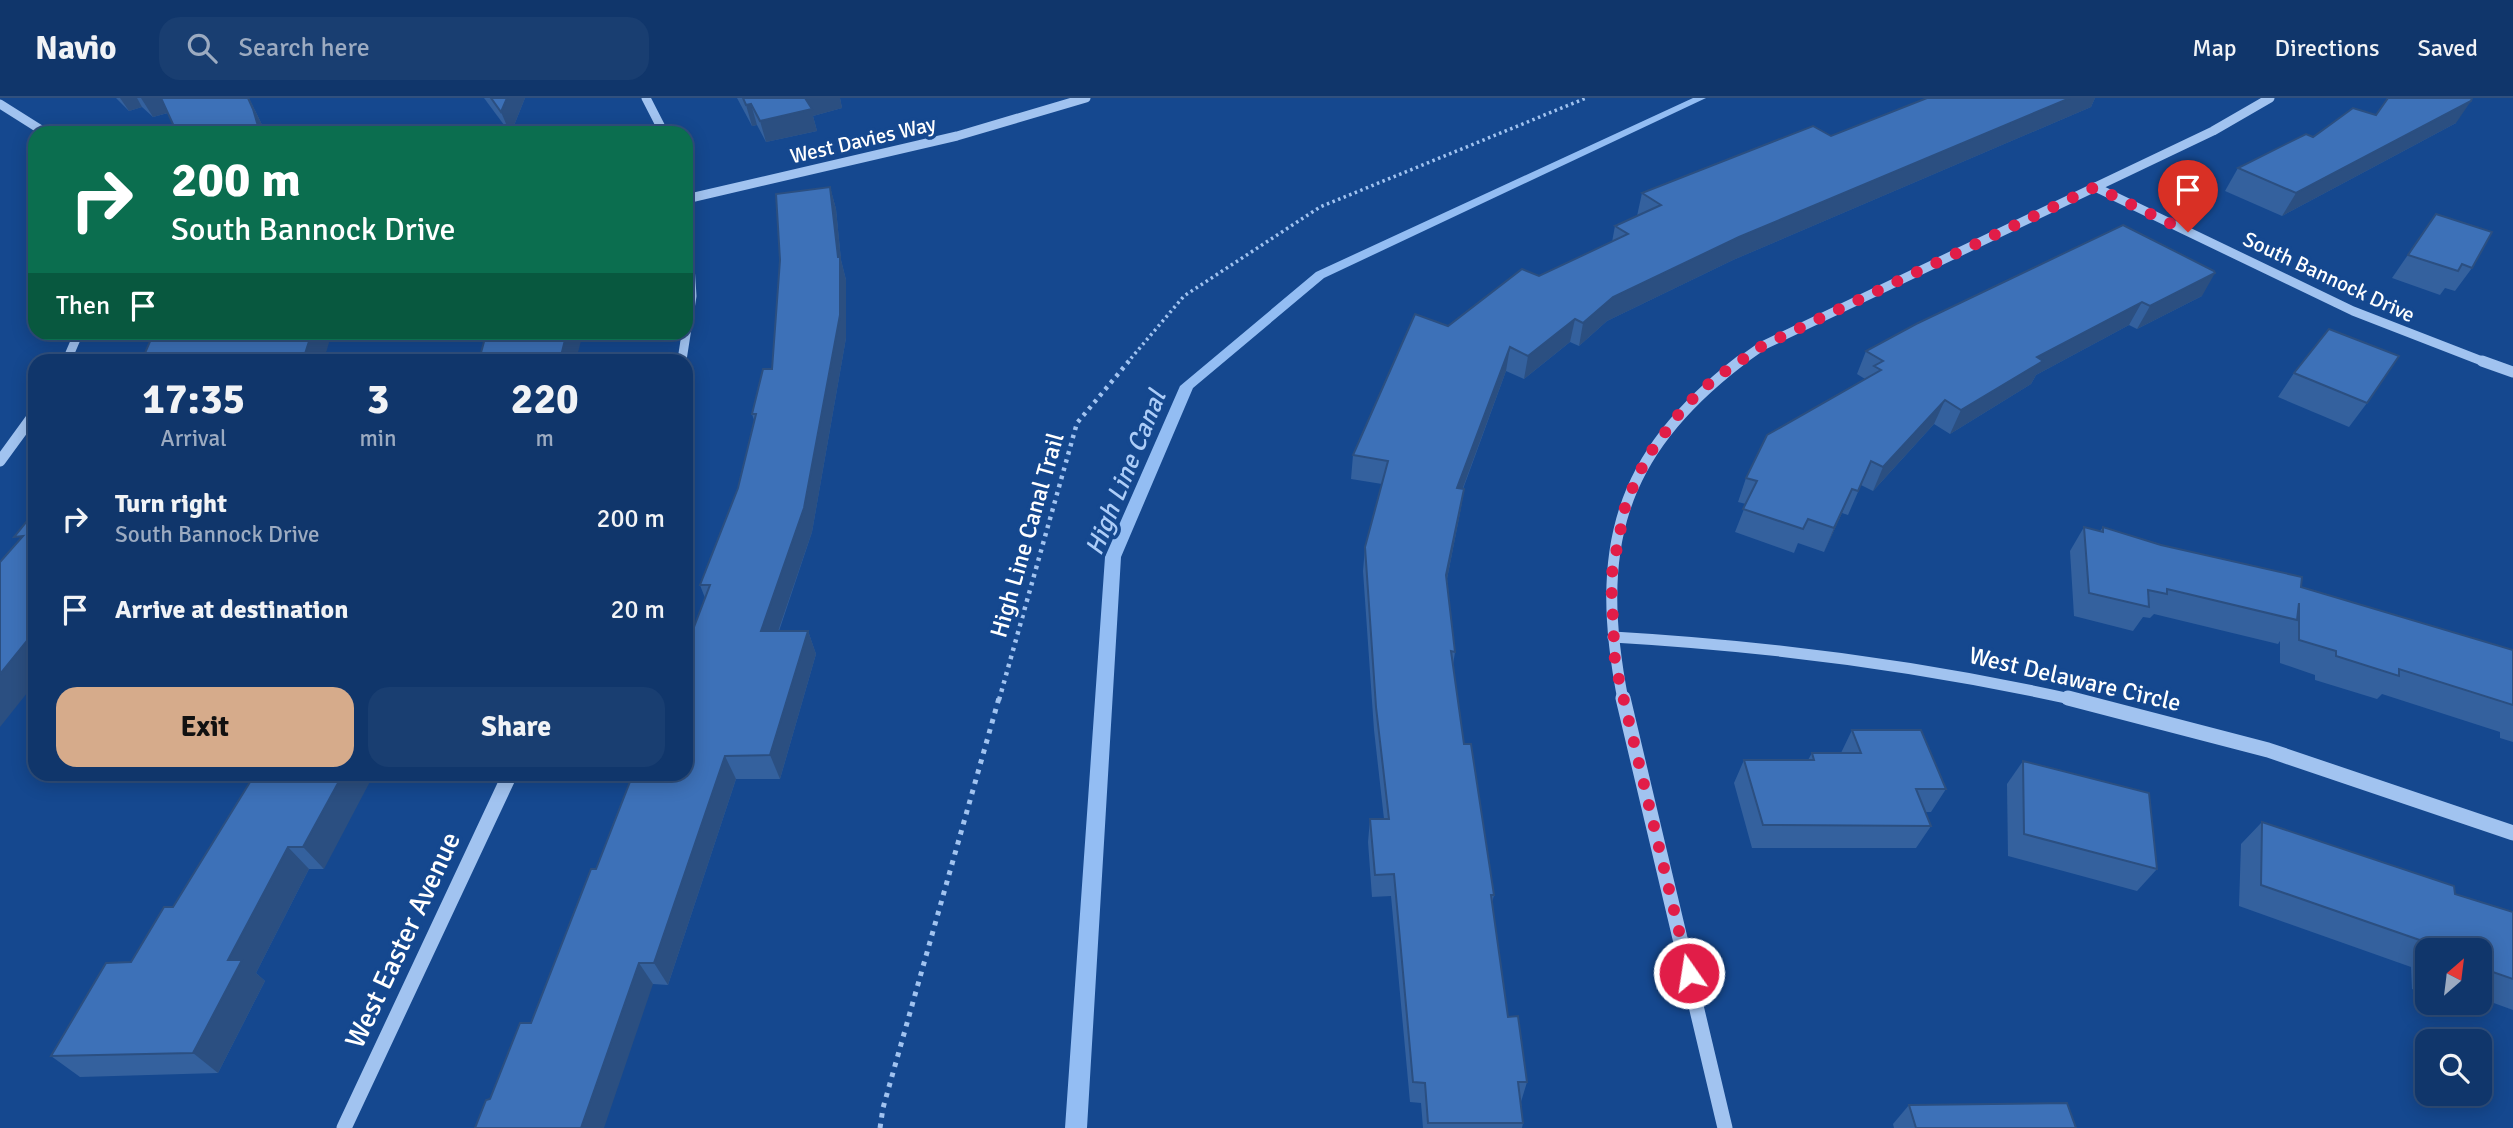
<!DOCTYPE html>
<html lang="en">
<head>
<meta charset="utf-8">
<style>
  :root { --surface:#10366b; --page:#193e71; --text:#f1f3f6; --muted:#9cabc1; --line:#30507e; --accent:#d6ab8b }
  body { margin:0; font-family:Signika,sans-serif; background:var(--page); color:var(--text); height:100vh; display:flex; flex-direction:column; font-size:26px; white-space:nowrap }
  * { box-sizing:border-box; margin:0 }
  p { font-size:23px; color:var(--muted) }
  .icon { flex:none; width:38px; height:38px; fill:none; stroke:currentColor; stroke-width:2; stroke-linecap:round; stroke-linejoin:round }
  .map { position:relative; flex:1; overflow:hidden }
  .panel { position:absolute; left:28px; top:256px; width:665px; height:427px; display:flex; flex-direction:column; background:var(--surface); border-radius:21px; box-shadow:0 4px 18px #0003,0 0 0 2px var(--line) }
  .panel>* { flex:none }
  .top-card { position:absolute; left:28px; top:28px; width:665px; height:214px; border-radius:21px; box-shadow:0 4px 18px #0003,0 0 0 2px var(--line); background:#0b6e4f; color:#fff; overflow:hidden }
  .needle { width:46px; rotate:28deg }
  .controls { position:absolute; left:2415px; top:840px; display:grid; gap:14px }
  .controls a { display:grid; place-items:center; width:77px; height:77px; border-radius:14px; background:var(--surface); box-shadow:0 4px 18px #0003,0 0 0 2px var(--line); font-size:35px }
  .pin { position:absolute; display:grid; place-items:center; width:60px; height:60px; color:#fff; margin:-72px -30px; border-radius:50% 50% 50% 0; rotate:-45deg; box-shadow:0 0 7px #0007 }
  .pin .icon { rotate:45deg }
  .me { position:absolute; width:77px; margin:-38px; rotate:347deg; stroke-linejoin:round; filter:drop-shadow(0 0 5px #0008) }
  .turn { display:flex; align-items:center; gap:24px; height:147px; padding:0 28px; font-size:32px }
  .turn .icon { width:91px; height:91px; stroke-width:2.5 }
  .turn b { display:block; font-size:49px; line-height:60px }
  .then { display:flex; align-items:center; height:66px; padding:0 28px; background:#0003; gap:14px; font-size:26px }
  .eta { display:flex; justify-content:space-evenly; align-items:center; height:119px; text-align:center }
  .eta b { font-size:42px; font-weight:800; line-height:49px }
  .button { display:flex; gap:14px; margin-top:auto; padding:14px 28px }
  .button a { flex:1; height:80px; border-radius:21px; background:var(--accent); color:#111; font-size:28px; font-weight:800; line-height:80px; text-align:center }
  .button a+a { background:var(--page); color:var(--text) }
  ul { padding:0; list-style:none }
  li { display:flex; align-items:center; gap:21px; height:91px; padding:0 28px }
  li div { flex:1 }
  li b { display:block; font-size:26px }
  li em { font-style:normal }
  header { display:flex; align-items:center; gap:42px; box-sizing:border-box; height:98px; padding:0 35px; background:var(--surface); border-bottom:2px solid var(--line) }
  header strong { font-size:33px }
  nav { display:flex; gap:38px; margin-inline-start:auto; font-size:24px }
  .search { width:490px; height:63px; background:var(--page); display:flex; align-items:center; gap:18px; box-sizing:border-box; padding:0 24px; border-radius:21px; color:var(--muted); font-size:26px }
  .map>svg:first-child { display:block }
</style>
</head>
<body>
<header>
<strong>Navio</strong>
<div class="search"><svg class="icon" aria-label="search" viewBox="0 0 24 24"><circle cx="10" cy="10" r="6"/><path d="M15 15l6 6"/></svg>Search here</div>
<nav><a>Map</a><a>Directions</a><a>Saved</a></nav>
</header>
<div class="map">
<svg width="2513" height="1030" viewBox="0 0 2513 1030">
  <rect width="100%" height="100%" fill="#15488f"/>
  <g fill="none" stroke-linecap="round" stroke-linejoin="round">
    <polygon fill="#93bdf3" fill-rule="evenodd" points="1693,0 1706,0 1324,180 1193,290 1121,459 1087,1030 1065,1030 1105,459 1180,288 1316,174"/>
    <polyline stroke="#a1c3f0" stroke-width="3.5" stroke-dasharray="2.5 3.5" stroke-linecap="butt" points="1127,265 1184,198 1320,109 1586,0"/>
    <polyline stroke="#a1c3f0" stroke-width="4.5" stroke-dasharray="3.5 5" stroke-linecap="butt" points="999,602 1077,325 1129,263"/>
    <polyline stroke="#a1c3f0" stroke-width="5" stroke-dasharray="4.5 6" stroke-linecap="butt" points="880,1030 883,1010 999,600"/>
    <g stroke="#a1c3f0" stroke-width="9">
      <polyline points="646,0 664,35"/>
      <polyline points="0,6 46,35"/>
      <polyline points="2095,89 2353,213 2487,265"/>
      <polyline points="686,101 957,38 1086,0"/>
      <polyline points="67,262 79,234"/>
      <polyline points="682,262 692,198 686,107"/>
      <polyline points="1738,265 1762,248 2213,33 2270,0"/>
    </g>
    <g stroke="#a1c3f0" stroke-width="11">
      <polyline points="2482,263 2513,274"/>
      <polyline points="0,363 35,315"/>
      <path d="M1613,539C1769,548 1923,568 2075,602"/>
      <path d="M1623,602C1594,452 1617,358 1740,263"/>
    </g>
    <g stroke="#a1c3f0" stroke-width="15">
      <polyline points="1623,600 1725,1030"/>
      <polyline points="2068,600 2268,652 2513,735"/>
      <polyline points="344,1030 510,676"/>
    </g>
  </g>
  <g fill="#34619e">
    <polygon points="116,0 249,0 266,35 177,35 168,15 153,19 142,9 129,13"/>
    <polygon points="484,0 525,0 511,35 510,35"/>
    <polygon points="737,0 840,0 842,10 813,18 817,33 766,44 757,27 752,28"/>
    <polygon points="1927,0 2095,0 2091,9 1733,162 1607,223 1579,248 1570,244 1524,281 1506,273 1463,391 1464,391 1460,415 1447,481 1455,554 1453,567 1464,646 1494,797 1492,805 1508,919 1527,984 1521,1004 1523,1025 1522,1030 1423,1030 1421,1005 1410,1004 1391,798 1372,799 1368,744 1370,721 1384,721 1374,632 1363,473 1365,449 1382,386 1351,381 1353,357 1448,228 1539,178 1612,144 1615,128 1637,118 1642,95 1831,38"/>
    <polygon points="2376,17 2456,25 2282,118 2225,93 2238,70 2313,39"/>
    <polygon points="830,89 836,111 841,162 846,182 846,240 812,434 779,533 808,533 816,556 780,681 736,681 668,887 653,886 490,1001 531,925 596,771 686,676 705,500 700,487 738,390 754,322 752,316 772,271"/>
    <polygon points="2436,116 2472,170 2455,193 2445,190 2440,197 2392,180"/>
    <polygon points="2202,198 2137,231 2129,227 2036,277 2031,286 1950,336 1934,326 1873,393 1861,387 1848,417 1842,415 1824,454 1798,445 1794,455 1735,434 1746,406 1738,404 1746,380 1865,281 1857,276 1866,253 1916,226"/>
    <polygon points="2294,275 2367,305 2349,329 2278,299"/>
    <polygon points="2084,429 2100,433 2103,429 2513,552 2513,644 2500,640 2500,634 2382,596 2377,601 2315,582 2315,577 2280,565 2280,543 2278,546 2154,516 2150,520 2143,519 2133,533 2074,518 2070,453"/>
    <polygon points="1852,632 1946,691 1931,714 1925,714 1931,728 1916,750 1752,750 1734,685 1744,662 1808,662 1812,655 1841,655"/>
    <polygon points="2023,663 2157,771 2137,793 2008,758 2007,686"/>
    <polygon points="255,676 324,771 309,771 256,875 265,883 218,975 80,979 51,958 131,864 173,809"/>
    <polygon points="2262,724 2455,796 2513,814 2513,912 2480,900 2480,852 2427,852 2427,897 2412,891 2411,869 2239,808 2241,746"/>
    <polygon points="2449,905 2465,905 2460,909"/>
    <polygon points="1909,1007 2076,1030 1894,1030 1893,1026"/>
  </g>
  <g fill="#2b4f81">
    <polygon points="120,0 137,0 142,9 129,13"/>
    <polygon points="141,0 163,0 171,14 153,19"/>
    <polygon points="248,0 249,0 266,35 260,35"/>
    <polygon points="507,0 525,0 511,35 510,35 501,14"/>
    <polygon points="804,0 840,0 842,10 813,18 817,33 766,44 760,23"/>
    <polygon points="2070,0 2095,0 2091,9 1733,162 1607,223 1579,248 1583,225 1613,199 1739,139"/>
    <polygon points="2471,3 2456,25 2282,118 2296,95"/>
    <polygon points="751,6 757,27 752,28 746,7"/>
    <polygon points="830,89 836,111 841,162 846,182 846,240 812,434 770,557 761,533 838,159"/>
    <polygon points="2215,175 2202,198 2137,231 2150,208"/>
    <polygon points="2142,204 2129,227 2036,277 2031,286 1950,336 1961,312 2037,259"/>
    <polygon points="1575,221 1570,244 1524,281 1528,258"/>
    <polygon points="312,234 332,234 324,262 303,262"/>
    <polygon points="567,234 579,234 582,239 576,262 560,262"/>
    <polygon points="1510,249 1506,273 1454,414 1457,390"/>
    <polygon points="1945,302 1934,326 1873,393 1883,369"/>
    <polygon points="1464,391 1460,415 1443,501 1446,477"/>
    <polygon points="1852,391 1842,415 1824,454 1834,430"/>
    <polygon points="35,533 35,585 0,629 0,576"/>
    <polygon points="808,533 816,556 780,681 770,657"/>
    <polygon points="725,658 736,681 668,887 654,865"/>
    <polygon points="343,676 374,676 324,771 303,749"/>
    <polygon points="288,749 309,771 256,875 265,883 218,975 193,955 228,862"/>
    <polygon points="639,865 653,886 604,1030 581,1030"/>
  </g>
  <g fill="#3d71b8" stroke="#2b4f81" stroke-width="2">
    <polygon points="161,0 248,0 253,11 260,35 177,35"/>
    <polygon points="491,0 507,0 501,14"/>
    <polygon points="743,0 805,0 812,11 760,23 751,6 746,7"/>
    <polygon points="1927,0 2070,0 1739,139 1613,199 1583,225 1575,221 1528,258 1510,249 1457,390 1464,391 1446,477 1455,554 1451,553 1464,646 1471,646 1494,797 1491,797 1508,919 1518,918 1527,984 1518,984 1523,1025 1428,1025 1425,985 1413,984 1394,776 1375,777 1370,721 1389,721 1376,609 1365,449 1388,363 1353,357 1415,216 1448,228 1522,171 1539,178 1628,136 1615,128 1661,107 1642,95 1813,28 1831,38"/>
    <polygon points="2388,0 2472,0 2471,3 2296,95 2238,70 2306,36 2313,39 2353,10 2376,17"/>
    <polygon points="830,89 838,159 840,159 840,217 804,410 761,533 808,533 770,657 725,658 654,865 639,865 581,1030 475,1030 486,1002 490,1001 520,925 531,925 591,771 596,771 633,676 686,676 686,550 710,487 700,487 738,390 756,316 752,316 763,271 772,271 780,162 776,96"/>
    <polygon points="2436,116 2492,134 2472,170 2462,166 2458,173 2408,157"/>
    <polygon points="2123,127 2214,173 2215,175 2150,208 2142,204 2037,259 2043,263 1961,312 1945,302 1883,369 1871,363 1858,393 1852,391 1834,430 1808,421 1803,431 1743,411 1757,383 1746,380 1767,337 1881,272 1874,268 1883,263 1866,253 1916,226"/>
    <polygon points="2329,231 2399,258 2367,305 2294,275"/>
    <polygon points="154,234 312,234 303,262 142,262"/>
    <polygon points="502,234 567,234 560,262 479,262 485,240 501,239"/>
    <polygon points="35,413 35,508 31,512 35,512 35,533 0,576 0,464 23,438 14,439"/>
    <polygon points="2084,429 2103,434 2103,429 2161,447 2302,479 2301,489 2513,552 2513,607 2399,571 2399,578 2336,558 2336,553 2299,542 2299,505 2297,522 2167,491 2167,496 2148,492 2149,509 2089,495"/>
    <polygon points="1852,632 1921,632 1946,691 1916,691 1931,728 1763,727 1744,662 1814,662 1812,655 1861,655"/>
    <polygon points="2023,663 2149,695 2157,771 2024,736"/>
    <polygon points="255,676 343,676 303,749 288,749 228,862 242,862 193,955 51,958 106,865 131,864 164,809 173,809"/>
    <polygon points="2262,724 2454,788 2455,796 2513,814 2513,881 2487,872 2488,888 2480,885 2480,852 2437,852 2437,848 2261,787"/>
    <polygon points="2067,1005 2076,1030 1916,1030 1909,1007"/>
  </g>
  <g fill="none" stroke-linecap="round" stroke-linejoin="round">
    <polyline stroke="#e11d48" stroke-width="12" stroke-dasharray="0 21.6" points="1689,875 1615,565 1611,480 1626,404 1647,359 1684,309 1714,281 1762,248 2095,89 2188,134"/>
  </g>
  <g text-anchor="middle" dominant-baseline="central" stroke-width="7" stroke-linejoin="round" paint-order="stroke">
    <g font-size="21" fill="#fff" stroke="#15488f">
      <text transform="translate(863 42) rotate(-13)">West Davies Way</text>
      <text transform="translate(2329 179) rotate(25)">South Bannock Drive</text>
    </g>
    <g font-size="24" fill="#fff" stroke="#15488f">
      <text transform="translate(1027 437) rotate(-74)">High Line Canal Trail</text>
      <text transform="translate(2075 581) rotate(13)">West Delaware Circle</text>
    </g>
    <g font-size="26" font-style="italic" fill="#adcdf8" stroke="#15488f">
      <text transform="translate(1126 375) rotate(-68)">High Line Canal</text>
    </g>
    <g font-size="28" fill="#fff" stroke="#15488f">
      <text transform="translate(403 842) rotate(-65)">West Easter Avenue</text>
    </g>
  </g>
</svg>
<div class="controls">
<a><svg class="needle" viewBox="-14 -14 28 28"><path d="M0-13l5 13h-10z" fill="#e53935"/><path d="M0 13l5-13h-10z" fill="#9cabc1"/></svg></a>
<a><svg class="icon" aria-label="search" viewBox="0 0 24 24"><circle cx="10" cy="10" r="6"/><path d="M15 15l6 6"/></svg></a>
</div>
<div class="pin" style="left:2188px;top:134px;background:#d93025"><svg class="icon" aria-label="arrive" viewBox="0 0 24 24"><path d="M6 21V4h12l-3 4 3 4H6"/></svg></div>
<svg class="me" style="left:1689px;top:875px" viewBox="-20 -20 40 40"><circle r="17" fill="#e11d48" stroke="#fff" stroke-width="3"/><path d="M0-11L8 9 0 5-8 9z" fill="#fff"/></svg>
<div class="top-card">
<div class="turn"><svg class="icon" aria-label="right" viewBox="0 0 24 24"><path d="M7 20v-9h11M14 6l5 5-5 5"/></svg><div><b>200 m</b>South Bannock Drive</div></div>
<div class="then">Then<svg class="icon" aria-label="arrive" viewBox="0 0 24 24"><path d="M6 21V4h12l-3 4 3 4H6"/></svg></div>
</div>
<section class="panel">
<div class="eta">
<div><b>17:35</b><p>Arrival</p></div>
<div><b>3</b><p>min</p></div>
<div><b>220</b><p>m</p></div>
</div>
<ul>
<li><svg class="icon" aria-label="right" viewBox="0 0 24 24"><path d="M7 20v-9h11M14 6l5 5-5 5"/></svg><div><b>Turn right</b><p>South Bannock Drive</p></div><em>200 m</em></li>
<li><svg class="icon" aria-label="arrive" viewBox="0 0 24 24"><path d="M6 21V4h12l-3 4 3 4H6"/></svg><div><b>Arrive at destination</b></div><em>20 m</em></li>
</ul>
<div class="button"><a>Exit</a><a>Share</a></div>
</section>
</div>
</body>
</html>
